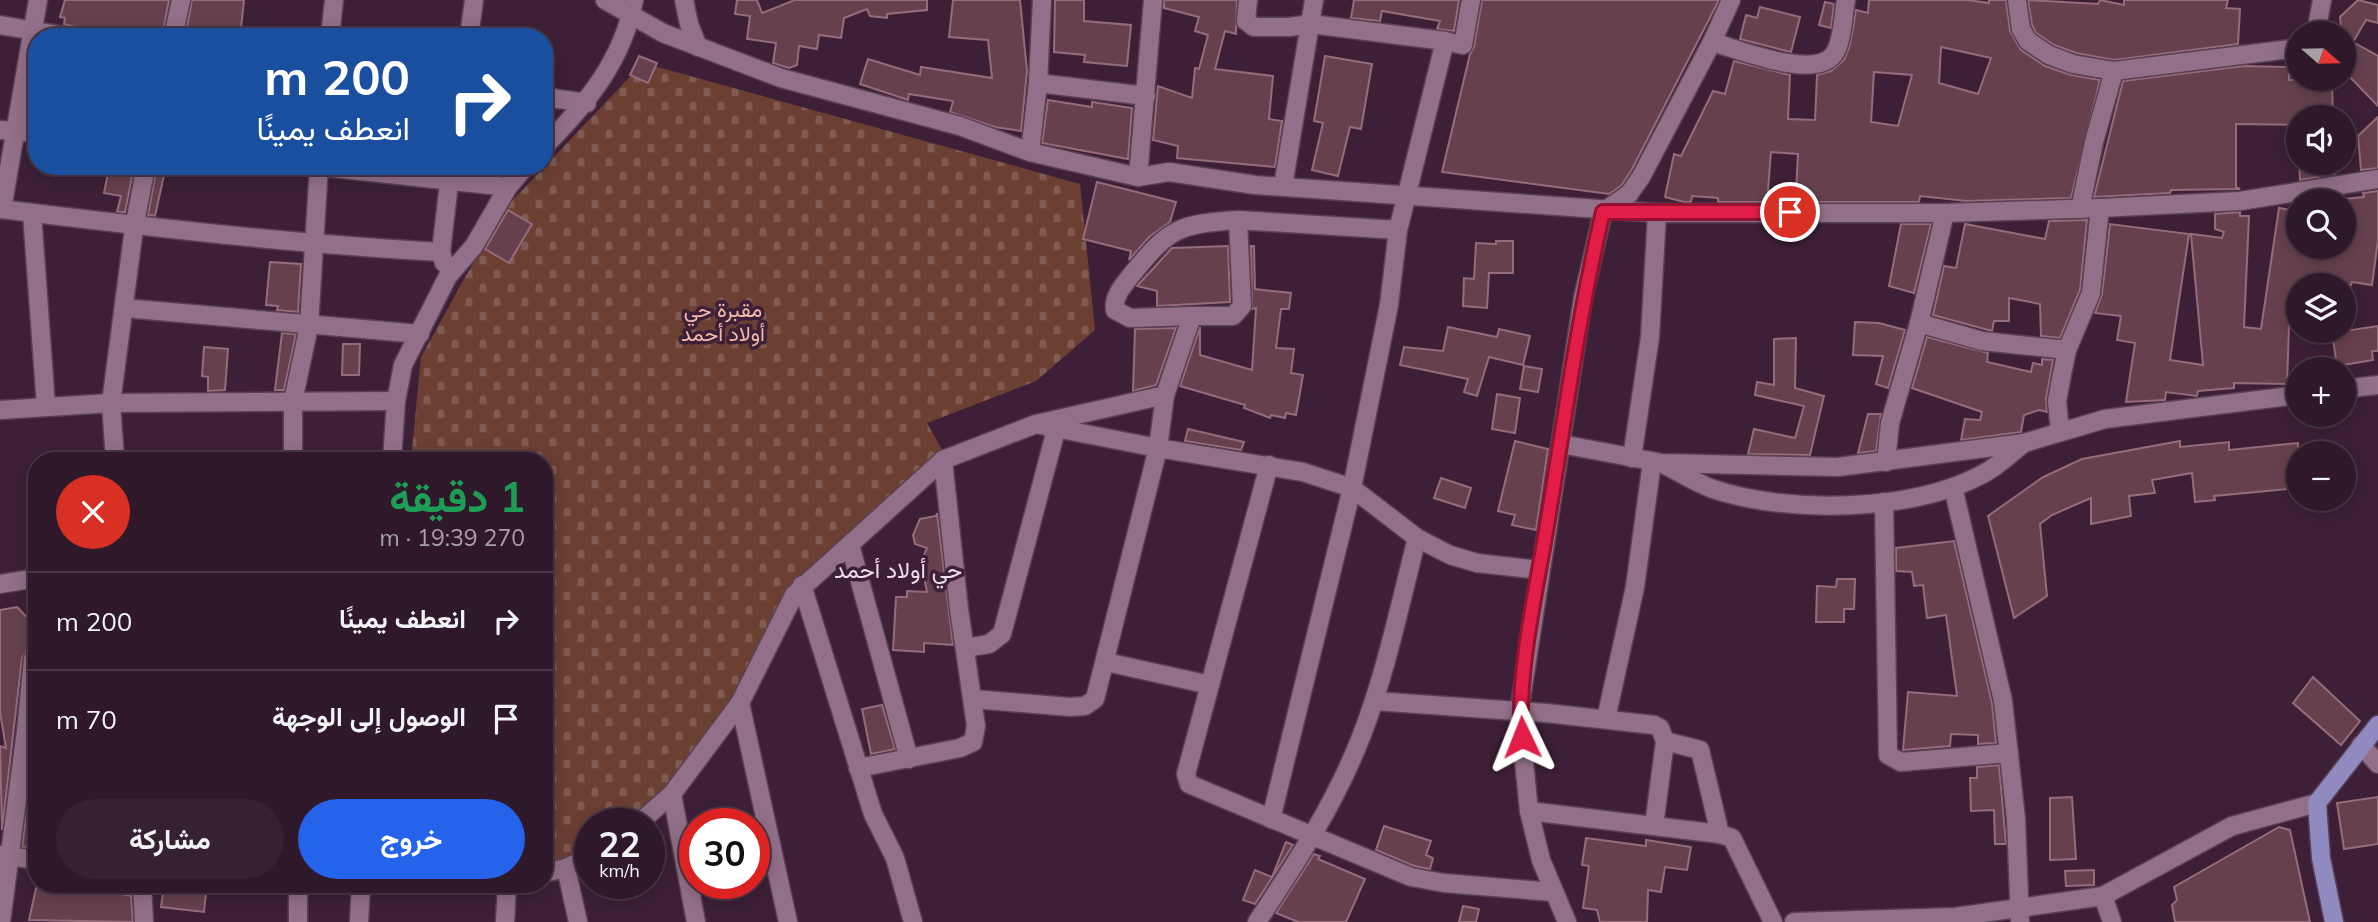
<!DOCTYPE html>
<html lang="ar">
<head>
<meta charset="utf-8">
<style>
  :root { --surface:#2e1829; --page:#362131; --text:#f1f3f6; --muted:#a7a0a8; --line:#493746; --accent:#2563eb }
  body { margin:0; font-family:Mulish,Vazirmatn,sans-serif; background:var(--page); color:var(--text); direction:rtl; height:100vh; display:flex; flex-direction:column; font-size:26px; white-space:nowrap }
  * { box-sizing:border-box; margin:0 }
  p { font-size:23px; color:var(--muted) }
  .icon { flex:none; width:38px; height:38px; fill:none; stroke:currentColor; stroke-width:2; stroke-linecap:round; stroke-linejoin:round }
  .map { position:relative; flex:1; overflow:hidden; direction:ltr }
  .drawer { position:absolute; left:28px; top:452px; width:525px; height:441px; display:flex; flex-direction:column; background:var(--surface); border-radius:28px; box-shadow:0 4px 18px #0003,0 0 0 2px var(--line); direction:rtl }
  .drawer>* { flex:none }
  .banner { position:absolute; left:28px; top:28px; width:525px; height:147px; border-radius:28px; box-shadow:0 4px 18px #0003,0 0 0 2px var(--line); direction:rtl; background:#1a4fa0; color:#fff; overflow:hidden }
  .needle { width:46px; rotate:110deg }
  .controls { position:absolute; left:2286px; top:21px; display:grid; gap:14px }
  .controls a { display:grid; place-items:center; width:70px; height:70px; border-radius:50%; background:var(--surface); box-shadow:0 4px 18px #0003,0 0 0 2px var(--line); font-size:35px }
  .speed { position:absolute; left:574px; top:808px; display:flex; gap:14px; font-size:35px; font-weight:700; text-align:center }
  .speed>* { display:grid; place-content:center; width:91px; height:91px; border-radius:50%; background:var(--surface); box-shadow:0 4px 18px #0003,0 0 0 2px var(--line); line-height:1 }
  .speed small { font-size:18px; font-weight:400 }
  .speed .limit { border:10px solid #d22; background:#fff; color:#111 }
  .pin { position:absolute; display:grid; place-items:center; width:60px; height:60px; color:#fff; margin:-30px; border:4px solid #fff; border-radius:50%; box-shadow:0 2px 7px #0007 }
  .me { position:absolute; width:77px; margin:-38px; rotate:358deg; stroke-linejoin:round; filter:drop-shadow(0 0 5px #0008) }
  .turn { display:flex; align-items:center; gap:24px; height:147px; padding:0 28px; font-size:32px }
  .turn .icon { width:91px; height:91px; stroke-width:2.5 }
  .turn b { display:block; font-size:49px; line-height:60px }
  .round { display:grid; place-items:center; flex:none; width:74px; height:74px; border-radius:37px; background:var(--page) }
  .headline { display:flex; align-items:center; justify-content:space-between; height:119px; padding:0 28px }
  h1 { font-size:42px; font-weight:700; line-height:52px; color:#1e9e55 }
  .button { display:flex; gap:14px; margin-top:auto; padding:14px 28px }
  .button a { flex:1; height:80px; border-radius:42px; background:var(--accent); color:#fff; font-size:28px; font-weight:700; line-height:80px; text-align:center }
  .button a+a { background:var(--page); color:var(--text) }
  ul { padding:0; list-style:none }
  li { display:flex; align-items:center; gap:21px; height:98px; padding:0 28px; border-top:2px solid var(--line) }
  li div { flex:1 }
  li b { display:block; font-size:26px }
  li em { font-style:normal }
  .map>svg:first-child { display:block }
</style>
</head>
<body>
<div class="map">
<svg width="2378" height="922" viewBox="0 0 2378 922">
  <defs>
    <pattern id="cemetery-stones" width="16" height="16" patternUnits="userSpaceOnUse" patternTransform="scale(1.75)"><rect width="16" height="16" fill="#6c3f33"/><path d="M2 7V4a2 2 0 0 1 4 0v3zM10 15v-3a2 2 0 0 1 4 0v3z" fill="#815a51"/></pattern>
  </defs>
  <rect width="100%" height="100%" fill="#3d2037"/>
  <polygon fill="url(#cemetery-stones)" points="643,63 1080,184 1095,330 1036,381 927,423 944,453 788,592 737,702 644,824 590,824 590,863 544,880 544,460 411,460 421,357 464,279 507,206"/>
  <g fill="#67404e" stroke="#966c7a" stroke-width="2" fill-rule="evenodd">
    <polygon points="65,0 169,0 162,37 82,37 78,28 64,24 65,18 60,17"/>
    <polygon points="192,0 244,0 240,37 185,37"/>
    <polygon points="737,0 757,0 762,13 795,0 927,0 927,10 887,14 887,18 870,16 867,9 844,18 841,38 819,35 817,49 799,46 797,65 789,68 773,63 776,43 747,39 750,16 735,14"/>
    <polygon points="953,0 1020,0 1027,71 1021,131 995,127 950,112 953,101 909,94 908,100 860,84 868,59 920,75 921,67 992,78 988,40 949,37"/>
    <polygon points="1055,0 1084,0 1084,21 1131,25 1127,66 1084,62 1085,55 1054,52"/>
    <polygon points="1164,0 1237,0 1236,34 1225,31 1215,69 1273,76 1269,119 1282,121 1275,167 1177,158 1178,146 1153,140 1158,86 1192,98 1195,68 1199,69 1208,35 1195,31 1199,17 1164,8"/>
    <polygon points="1354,0 1459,0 1454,31 1437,29 1440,21 1382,11 1380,21 1351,18"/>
    <polygon points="1482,0 1719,0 1631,171 1621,186 1609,194 1442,172 1470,54 1474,47"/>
    <path d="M1869,0H1968L1989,3V0H2006L2010,31L2021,50L2045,66L2071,75L2100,80L2071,198L1967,201L1920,196L1919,202H1806L1803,193L1796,192L1798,154L1771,152L1767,202H1718V198L1692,196L1691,202H1684L1665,197L1674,154L1681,156L1713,91L1725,94L1734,61L1790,75L1788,119L1815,120L1817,75L1831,71L1844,60L1850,45L1856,10L1868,13ZM1941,47L1991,58L1978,94L1939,83ZM1874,72L1912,75L1898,126L1871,122Z"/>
    <polygon points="2028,0 2098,4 2100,0 2124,5 2124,0 2228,0 2226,8 2240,9 2238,44 2114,60 2076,53 2054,45 2036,33 2032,25"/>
    <polygon points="2358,0 2378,5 2378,23 2366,20 2353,42 2378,56 2378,106 2345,72 2340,17"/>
    <polygon points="1825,2 1834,4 1831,28 1819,25"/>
    <polygon points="1760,7 1800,17 1791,52 1740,39 1746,15 1757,18"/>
    <polygon points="639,56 657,63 648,83 630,75"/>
    <polygon points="1325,56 1372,64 1361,129 1350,127 1338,176 1312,170 1323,123 1314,121"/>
    <polygon points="2243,66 2289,67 2289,80 2332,79 2333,117 2298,117 2298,125 2236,124 2236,187 2240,189 2171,190 2170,193 2094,197 2123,81"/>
    <polygon points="1048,100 1092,107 1092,102 1132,108 1128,159 1042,143"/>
    <polygon points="2378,117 2378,168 2361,170 2358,136"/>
    <polygon points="2299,163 2335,163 2335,174 2300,180"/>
    <polygon points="120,166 134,167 125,212 117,212 121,196 104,193 108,173 118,175"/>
    <polygon points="157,166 166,166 155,216 148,215"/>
    <polygon points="1097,182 1176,202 1170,222 1149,237 1129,260 1131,251 1083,239"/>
    <polygon points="2378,191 2378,240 2372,285 2352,282 2351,285 2298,285 2298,298 2290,297 2287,384 2234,383 2234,388 2198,391 2197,396 2166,392 2165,400 2126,402 2135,343 2117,340 2121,316 2095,313 2102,294 2110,224 2189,234 2170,360 2203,365 2191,234 2222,238 2224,232 2215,229 2215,214 2240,212 2240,216 2249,216 2244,327 2261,329 2279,208 2298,211 2298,247 2343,247 2343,199 2364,197 2363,193"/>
    <polygon points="508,210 532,224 509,263 485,249"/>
    <polygon points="2087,220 2080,290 2060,338 2041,336 2040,304 2009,298 2009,321 1994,321 1992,331 1933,315 1944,266 1956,268 1965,224 2045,239 2049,221"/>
    <polygon points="1901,224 1931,224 1914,293 1889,286"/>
    <polygon points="1496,241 1513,241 1513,273 1489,273 1487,308 1463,306 1464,278 1474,279 1476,243 1496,244"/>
    <polygon points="1228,246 1230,302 1157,306 1157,291 1137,286 1172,248"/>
    <polygon points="1251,246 1254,246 1255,289 1291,293 1289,309 1281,309 1276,348 1294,349 1291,373 1303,375 1296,415 1286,413 1285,418 1271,415 1270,418 1244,408 1245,405 1180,386 1200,327 1200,355 1252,370 1256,308 1252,309"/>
    <polygon points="270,262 301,264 298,312 277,310 278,306 266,305"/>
    <polygon points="1855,322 1879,323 1905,330 1888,388 1876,384 1883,356 1853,355"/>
    <polygon points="2378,326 2378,351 2372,351 2373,360 2337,366 2332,333"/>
    <polygon points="1448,327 1497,337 1499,329 1530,336 1523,365 1489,357 1477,396 1464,392 1468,379 1400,365 1404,347 1443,351"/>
    <polygon points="1176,328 1156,385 1133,391 1135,329"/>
    <polygon points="282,333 296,334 284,390 275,390"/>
    <polygon points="1927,337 1988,353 1987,362 2031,372 2033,363 2042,365 2042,359 2053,360 2046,399 2047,412 2039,410 2024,415 2021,432 1961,440 1965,419 1980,420 1982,412 1912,388"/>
    <polygon points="1796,338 1795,388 1824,396 1810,455 1748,454 1754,429 1795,438 1804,406 1755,395 1757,382 1774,385 1774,339"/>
    <polygon points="343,344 360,344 359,375 342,375"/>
    <polygon points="204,347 228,349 225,390 208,391 208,377 202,376"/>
    <polygon points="1524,366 1542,369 1538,392 1520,389"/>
    <polygon points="1497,394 1520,398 1515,433 1492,429"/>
    <polygon points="1868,414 1881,414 1876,451 1858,453"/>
    <polygon points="1188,429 1244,442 1241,450 1185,441"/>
    <polygon points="1515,441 1548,449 1536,530 1512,525 1515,515 1498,511"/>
    <polygon points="2180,441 2180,447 2229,442 2229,450 2298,443 2298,488 2214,496 2215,500 2195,502 2192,473 2152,480 2155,493 2129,496 2131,516 2091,524 2091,498 2052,515 2040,524 2047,596 2014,618 1988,516 2043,477 2082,459"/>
    <polygon points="1441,478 1471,488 1465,508 1434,498"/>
    <polygon points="937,513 953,645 924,643 924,652 893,650 896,597 907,597 907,591 927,592 921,562 927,548 915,544 913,535 920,519 936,516"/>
    <polygon points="1954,541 1992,703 1996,743 1978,744 1978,735 1951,734 1950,746 1903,750 1908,692 1957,696 1946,615 1927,618 1923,585 1914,586 1912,572 1896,571 1896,548"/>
    <polygon points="1837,579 1855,579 1854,609 1844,609 1844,622 1816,622 1817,586 1836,587"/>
    <polygon points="17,607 37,628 37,649 28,649 22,658 2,830 0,746 6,748 0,712 0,610"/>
    <polygon points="2313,677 2360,721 2341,745 2293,703"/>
    <polygon points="882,705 895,749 871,754 862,709"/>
    <polygon points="1999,765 2006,844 1995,844 1994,810 1971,811 1970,778 1977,778 1977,767"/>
    <polygon points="29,794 37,795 33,825 37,825 37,848 22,847"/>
    <polygon points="2072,797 2076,859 2050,860 2050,798"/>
    <polygon points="2378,797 2378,844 2344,849 2337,803"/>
    <polygon points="1384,826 1431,841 1426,855 1433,858 1430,869 1414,866 1376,850"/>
    <polygon points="2279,827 2290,830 2310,922 2175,922 2172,905 2177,900 2174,887"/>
    <polygon points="1586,838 1646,846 1646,840 1691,847 1687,870 1665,867 1661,892 1648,890 1647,922 1600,922 1597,910 1583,908 1589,866 1582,865"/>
    <polygon points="1286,842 1293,845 1255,904 1243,900 1255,870 1272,877"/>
    <polygon points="1314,854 1320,856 1318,859 1365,879 1346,922 1298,922 1276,913"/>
    <polygon points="2094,870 2094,885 2066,886 2065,871"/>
    <polygon points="37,884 67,884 131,896 133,922 29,920"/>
    <polygon points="164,884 207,884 204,912 161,907"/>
    <polygon points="1463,906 1479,909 1476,922 1459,922"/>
  </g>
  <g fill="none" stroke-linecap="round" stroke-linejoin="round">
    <defs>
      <g id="minor">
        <polyline points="605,0 663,33 781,78 960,126 1030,152 1138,177 1169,172 1255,185 1657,213 1945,213 2100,208 2240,201 2378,179"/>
        <polyline points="684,0 689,24 698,47"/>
        <polyline points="1248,0 1246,21 1254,27 1289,27 1311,24 1445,41"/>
        <polyline points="2017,0 2021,29 2028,41 2049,55 2073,64 2114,71 2298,48"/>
        <polyline points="0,25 71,37"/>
        <polyline points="2316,33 2322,0"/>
        <polyline points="173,37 181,0"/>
        <polyline points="330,37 334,0"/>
        <polyline points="469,37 474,0"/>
        <path d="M1712,42C1738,49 1815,81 1834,54C1843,41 1843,15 1846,0"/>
        <polyline points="1038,83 1146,96"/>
        <polyline points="544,97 587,103"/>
        <polyline points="0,130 37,133"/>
        <path d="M544,147C586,104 623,61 634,0"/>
        <polyline points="1030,152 1038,83 1042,0"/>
        <polyline points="315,166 508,187"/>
        <polyline points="1138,177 1153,0"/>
        <polyline points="1283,186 1314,0"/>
        <path d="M0,209C147,227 293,244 441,252"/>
        <polyline points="2,209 38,0"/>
        <polyline points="2080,209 2094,142 2114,71"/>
        <polyline points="32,213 46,406"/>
        <polyline points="444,263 441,252 451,166"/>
        <polyline points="124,308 420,334"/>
        <path d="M1192,316L1130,318L1115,310C1113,295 1124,285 1133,273C1170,227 1180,224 1238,220"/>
        <polyline points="1919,323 1982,341 2067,350"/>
        <polyline points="2343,389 2378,385"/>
        <polyline points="0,410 111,403 396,401"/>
        <polyline points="1040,425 1158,448 1303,472 1352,488 1417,538 1450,555 1477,563 1540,570"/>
        <polyline points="2060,431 2057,401 2062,374 2067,350 2091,293 2100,208"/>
        <polyline points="1561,444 1662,463 1838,467 2024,443 2105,419 2298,395"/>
        <polyline points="1632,458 1650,337 1657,213"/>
        <polyline points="115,460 111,403 134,228 146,166"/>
        <polyline points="293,460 293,401 309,326 319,166"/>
        <polyline points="392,460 396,401 403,365 448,276 474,246 508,187 526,166"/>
        <polyline points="1886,462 1890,423 1919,323 1945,213"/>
        <polyline points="1269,465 1186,774 1189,784 1411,877 1444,883 1553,892"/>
        <path d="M1665,465C1681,473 1696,483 1713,489C1788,514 1910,512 1981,475C1997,467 2011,453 2024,443"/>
        <polyline points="1953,487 2003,701 2016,819 2020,922"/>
        <polyline points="1884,502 1888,755 1901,762 2009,753"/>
        <polyline points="850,545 909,759"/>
        <polyline points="0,584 37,578"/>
        <polyline points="802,585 873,814 895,858 913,922"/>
        <polyline points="965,648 989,644 1002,634 1056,430"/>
        <polyline points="1106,662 1210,685"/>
        <polyline points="973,699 1070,707 1085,706 1095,699 1158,448 1165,395"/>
        <polyline points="1374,701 1546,713 1654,725 1660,728 1665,741 1654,826"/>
        <polyline points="740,703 788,922"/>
        <polyline points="1606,719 1635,587 1652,462"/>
        <polyline points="1665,741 1700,750 1720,834"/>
        <polyline points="2361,745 2378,764"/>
        <polyline points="858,768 960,748 973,742 976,726 959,609 943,460"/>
        <polyline points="672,794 696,922"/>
        <polyline points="1529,811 1720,834 1732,838 1773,922"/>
        <polyline points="1271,819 1352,488 1389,305 1398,230 1445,41 1463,45 1471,0"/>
        <polyline points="638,824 672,794 740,703 794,595 943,460 1036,424 1165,395 1192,316 1233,316 1242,306 1238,220 1398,230"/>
        <polyline points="0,855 37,860"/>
        <polyline points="566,868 578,922"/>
        <polyline points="544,873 566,868 590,857"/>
        <polyline points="142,884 144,922"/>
        <polyline points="2103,896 2112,922"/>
        <polyline points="1,922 26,731 33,659"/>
        <polyline points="298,922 298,884"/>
        <polyline points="359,922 361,884"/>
        <polyline points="505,922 507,884"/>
        <path d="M1257,922C1296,863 1335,804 1361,737C1386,673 1400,604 1417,538"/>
        <polyline points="1567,922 1541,860 1529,811 1519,712 1583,298 1603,212 1629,194 1641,177 1712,42 1731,0"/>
        <polyline points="1794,922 1955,917 2103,896 2232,826 2317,803"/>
      </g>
      <polyline id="major" points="2334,922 2321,858 2317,803 2378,725"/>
    </defs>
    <use href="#minor" stroke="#594054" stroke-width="21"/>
    <use href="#major" stroke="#594054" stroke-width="21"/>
    <use href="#minor" stroke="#937089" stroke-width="18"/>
    <use href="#major" stroke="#918ac0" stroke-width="18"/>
  </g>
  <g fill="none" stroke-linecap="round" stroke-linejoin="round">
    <defs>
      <path id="route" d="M1522,737C1516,678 1536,591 1546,531C1564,425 1578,317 1603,212H1790"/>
    </defs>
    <use href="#route" stroke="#92132f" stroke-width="18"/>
    <use href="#route" stroke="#e11d48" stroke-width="12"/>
  </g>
  <g text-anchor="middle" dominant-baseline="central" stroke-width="7" stroke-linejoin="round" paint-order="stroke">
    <g font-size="21" fill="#f5baaa" stroke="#3d2037">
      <text x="723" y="309">مقبرة حي<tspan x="723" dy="24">أولاد أحمد</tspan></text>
    </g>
    <g font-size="23" fill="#f2deec" stroke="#3d2037">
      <text x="898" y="569">حي أولاد أحمد</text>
    </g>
  </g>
</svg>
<div class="controls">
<a><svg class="needle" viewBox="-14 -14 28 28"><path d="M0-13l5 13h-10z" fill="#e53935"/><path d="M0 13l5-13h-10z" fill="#a7a0a8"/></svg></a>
<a><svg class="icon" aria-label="sound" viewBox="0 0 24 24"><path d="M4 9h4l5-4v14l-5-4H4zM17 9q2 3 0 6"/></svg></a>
<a><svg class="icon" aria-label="search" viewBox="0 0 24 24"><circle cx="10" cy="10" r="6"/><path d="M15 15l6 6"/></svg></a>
<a><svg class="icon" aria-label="layers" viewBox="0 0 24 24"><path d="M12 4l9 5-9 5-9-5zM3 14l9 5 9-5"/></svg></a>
<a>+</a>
<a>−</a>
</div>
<div class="speed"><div>22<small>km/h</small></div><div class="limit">30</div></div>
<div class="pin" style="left:1790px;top:212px;background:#d93025"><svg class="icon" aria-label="arrive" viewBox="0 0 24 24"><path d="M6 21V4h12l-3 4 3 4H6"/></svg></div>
<svg class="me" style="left:1522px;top:737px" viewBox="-20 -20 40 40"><path d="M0-17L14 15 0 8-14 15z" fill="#e11d48" stroke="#fff" stroke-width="4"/></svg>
<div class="banner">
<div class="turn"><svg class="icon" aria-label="right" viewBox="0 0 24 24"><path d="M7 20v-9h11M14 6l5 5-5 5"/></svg><div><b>200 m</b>انعطف يمينًا</div></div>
</div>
<section class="drawer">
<div class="headline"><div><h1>1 دقيقة</h1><p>270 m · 19:39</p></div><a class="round" style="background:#d93025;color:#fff"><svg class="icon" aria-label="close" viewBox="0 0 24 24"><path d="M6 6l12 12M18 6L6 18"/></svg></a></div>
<ul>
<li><svg class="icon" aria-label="right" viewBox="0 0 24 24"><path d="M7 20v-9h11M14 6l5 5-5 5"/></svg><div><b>انعطف يمينًا</b></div><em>200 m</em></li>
<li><svg class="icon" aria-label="arrive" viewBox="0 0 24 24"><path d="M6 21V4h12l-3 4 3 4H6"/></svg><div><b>الوصول إلى الوجهة</b></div><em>70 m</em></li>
</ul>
<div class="button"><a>خروج</a><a>مشاركة</a></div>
</section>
</div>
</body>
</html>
